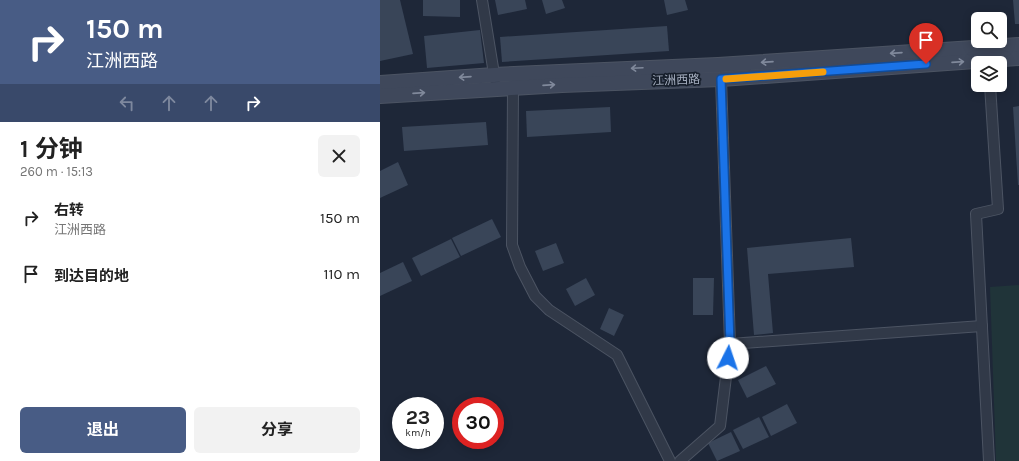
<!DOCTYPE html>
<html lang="zh">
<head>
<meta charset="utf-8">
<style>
  :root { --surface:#fff; --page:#f2f2f2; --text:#222; --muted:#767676; --accent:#485c85 }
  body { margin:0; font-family:Karla,"Noto Sans SC",sans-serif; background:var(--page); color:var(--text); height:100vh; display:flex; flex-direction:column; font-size:15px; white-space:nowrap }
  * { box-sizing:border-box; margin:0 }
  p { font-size:13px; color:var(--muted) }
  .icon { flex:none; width:22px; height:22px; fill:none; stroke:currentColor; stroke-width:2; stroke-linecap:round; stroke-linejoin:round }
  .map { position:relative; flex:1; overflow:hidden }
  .sheet { display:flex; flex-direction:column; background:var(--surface); width:380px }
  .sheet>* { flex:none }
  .hud { background:#485c85; color:#fff; overflow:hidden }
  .fabs { position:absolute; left:591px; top:12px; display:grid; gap:8px }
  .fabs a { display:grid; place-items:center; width:36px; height:36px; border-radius:6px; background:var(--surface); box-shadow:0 2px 10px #0003; font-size:20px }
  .speed { position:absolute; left:12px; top:397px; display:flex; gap:8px; font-size:20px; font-weight:700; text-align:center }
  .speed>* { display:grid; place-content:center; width:52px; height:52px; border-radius:50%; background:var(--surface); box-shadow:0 2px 10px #0003; line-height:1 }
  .speed small { font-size:10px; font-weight:400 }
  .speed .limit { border:6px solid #d22; background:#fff; color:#111 }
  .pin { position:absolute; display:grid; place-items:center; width:34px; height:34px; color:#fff; margin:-41px -17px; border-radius:50% 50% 50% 0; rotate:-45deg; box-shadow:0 0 4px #0007 }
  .pin .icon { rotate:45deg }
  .me { position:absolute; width:44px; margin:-22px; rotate:4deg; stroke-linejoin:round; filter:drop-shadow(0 0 3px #0008) }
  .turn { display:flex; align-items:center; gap:14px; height:84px; padding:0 20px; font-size:18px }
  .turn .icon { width:52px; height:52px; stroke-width:2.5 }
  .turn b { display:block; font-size:28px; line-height:34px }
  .lanes { display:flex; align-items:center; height:38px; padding:0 20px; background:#0003; justify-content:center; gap:20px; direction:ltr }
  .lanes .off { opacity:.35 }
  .round { display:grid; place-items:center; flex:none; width:42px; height:42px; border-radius:6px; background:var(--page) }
  .summary { display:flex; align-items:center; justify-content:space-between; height:68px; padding:0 20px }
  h1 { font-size:24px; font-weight:700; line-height:30px }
  .action { display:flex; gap:8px; margin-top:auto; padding:8px 20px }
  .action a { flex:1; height:46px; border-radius:6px; background:var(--accent); color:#fff; font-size:16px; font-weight:700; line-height:46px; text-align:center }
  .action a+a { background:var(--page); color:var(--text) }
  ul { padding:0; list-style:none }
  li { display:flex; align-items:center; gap:12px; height:56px; padding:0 20px }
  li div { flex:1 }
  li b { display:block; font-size:15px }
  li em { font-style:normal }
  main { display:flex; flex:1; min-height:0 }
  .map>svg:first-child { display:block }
</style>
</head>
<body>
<main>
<section class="sheet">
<div class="hud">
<div class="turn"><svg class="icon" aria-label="right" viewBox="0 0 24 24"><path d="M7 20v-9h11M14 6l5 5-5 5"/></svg><div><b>150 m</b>江洲西路</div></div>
<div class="lanes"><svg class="icon off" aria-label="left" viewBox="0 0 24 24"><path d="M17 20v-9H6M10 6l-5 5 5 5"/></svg><svg class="icon off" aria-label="ahead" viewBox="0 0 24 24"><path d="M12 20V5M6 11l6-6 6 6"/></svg><svg class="icon off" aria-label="ahead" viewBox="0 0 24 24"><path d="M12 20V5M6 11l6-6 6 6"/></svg><svg class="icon" aria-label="right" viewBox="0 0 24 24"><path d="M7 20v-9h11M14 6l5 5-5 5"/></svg></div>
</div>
<div class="summary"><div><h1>1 分钟</h1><p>260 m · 15:13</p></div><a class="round"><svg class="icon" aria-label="close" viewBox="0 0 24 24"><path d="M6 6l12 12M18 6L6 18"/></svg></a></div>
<ul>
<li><svg class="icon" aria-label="right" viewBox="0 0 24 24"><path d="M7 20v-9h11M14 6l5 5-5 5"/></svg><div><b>右转</b><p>江洲西路</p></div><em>150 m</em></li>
<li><svg class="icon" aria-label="arrive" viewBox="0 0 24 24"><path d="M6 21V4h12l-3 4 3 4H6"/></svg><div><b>到达目的地</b></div><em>110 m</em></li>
</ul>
<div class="action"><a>退出</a><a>分享</a></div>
</section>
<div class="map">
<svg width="639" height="461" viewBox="0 0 639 461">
  <rect width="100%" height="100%" fill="#1e2738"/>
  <polygon fill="#203439" points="639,285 639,461 616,461 610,287"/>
  <g fill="#394558">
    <polygon points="0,0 20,0 33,54 0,61"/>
    <polygon points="43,0 80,0 80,17 43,16"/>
    <polygon points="115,0 145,0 147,9 118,15"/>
    <polygon points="162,0 182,0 185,8 166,14"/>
    <polygon points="284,0 305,0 308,10 287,15"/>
    <polygon points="633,0 639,0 639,24 635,24"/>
    <polygon points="287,26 289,51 122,62 120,37"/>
    <polygon points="100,30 104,63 47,68 44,36"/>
    <polygon points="639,106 639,185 638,185 633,107"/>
    <polygon points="230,107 231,132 147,137 146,111"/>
    <polygon points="106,122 108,145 24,151 22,127"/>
    <polygon points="18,162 28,185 0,198 0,171"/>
    <polygon points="112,219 121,237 81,256 72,238"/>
    <polygon points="471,238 474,267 388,274 393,333 374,335 367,248"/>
    <polygon points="71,239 80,257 41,276 32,258"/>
    <polygon points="176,243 184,263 163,271 155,251"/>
    <polygon points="23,262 32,281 0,296 0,273"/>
    <polygon points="206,278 215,295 195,306 186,289"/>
    <polygon points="313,278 334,278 333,315 313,315"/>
    <polygon points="229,308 244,315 234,336 220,329"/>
    <polygon points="386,366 396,384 367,398 358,380"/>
    <polygon points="407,404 417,423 391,436 382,417"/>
    <polygon points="379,417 389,437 363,449 353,430"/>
    <polygon points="351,432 360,451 337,461 328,443"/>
  </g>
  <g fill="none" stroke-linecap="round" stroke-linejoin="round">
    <defs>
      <g id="minor">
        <polyline points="102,0 115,80"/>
        <polyline points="133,88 132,245 140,267 155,296 169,310 237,355 290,461"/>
        <polyline points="350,344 602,326"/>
        <polyline points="300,461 340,426 350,344 341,79"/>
        <polyline points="609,461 596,214 618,209 610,85"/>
      </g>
      <g id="secondary">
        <polyline points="0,83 114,75 338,65 639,45"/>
        <polyline points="0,96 182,85 341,79 639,58"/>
      </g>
    </defs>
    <use href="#minor" stroke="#4c5463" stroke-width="12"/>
    <use href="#secondary" stroke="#4c5463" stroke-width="16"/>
    <use href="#minor" stroke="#313948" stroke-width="10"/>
    <use href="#secondary" stroke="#3f485b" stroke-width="14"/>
  </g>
  <defs><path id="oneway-shaft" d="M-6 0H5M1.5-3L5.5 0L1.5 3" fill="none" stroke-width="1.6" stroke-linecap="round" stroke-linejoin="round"/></defs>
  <g stroke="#80899b">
    <use href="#oneway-shaft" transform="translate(516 53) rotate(176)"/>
    <use href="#oneway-shaft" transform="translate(387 62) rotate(176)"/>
    <use href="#oneway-shaft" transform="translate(578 62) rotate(-4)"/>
    <use href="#oneway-shaft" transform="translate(257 68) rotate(177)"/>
    <use href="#oneway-shaft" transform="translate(85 77) rotate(176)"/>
    <use href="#oneway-shaft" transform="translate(169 85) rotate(-4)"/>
    <use href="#oneway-shaft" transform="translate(39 93) rotate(-4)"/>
  </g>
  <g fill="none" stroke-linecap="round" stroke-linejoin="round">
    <defs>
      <polyline id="route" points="348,358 350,344 341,79 546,64"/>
    </defs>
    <use href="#route" stroke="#114b97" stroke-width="10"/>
    <use href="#route" stroke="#1a73e8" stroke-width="7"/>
    <polyline stroke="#f59e0b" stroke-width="7" points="346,79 443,72"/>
  </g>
  <g text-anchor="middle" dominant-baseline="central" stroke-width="3.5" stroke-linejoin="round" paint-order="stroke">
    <g font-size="12" fill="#abb4c5" stroke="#171f2c">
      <text transform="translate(296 80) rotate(-2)">江洲西路</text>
    </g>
  </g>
</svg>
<div class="fabs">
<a><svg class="icon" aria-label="search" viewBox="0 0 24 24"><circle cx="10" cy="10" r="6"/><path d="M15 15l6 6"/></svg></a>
<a><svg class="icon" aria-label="layers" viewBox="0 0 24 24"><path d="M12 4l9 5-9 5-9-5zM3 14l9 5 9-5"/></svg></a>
</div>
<div class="speed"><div>23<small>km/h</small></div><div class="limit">30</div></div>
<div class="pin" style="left:546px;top:64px;background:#d93025"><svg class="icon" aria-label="arrive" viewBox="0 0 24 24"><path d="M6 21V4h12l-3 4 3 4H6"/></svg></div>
<svg class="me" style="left:348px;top:358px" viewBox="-20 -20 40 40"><circle r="19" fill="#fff"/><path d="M0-13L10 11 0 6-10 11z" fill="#1a73e8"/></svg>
</div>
</main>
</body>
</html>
